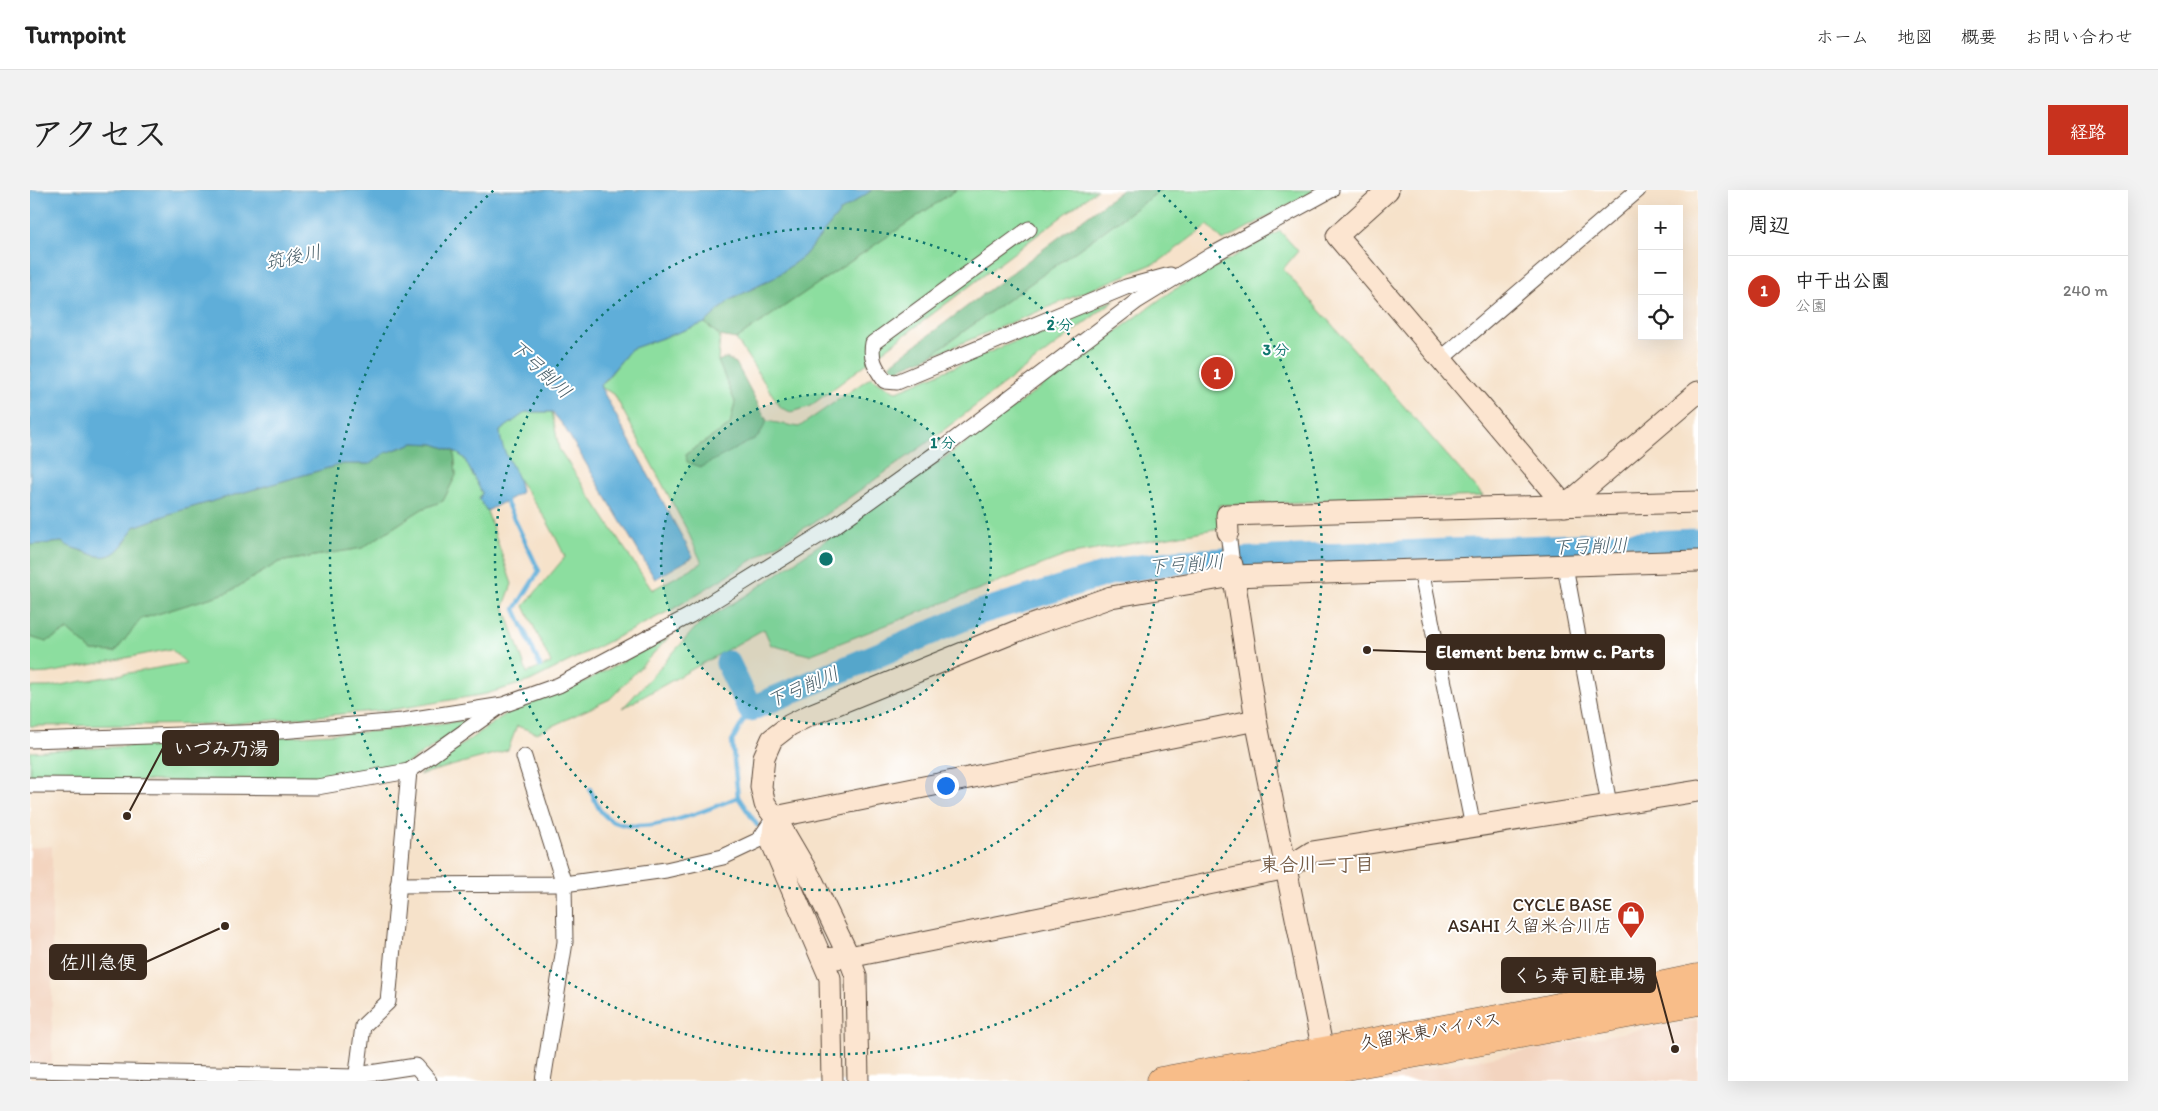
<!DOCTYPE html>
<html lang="ja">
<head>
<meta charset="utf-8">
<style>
  :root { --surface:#fff; --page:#f2f2f2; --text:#222; --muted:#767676; --line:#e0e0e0; --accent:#c8321e }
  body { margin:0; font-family:Itim,"Klee One",sans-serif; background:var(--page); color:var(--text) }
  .controls { position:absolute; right:15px; top:15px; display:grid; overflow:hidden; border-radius:0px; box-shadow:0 5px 20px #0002 }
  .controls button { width:45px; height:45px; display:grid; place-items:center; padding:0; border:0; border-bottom:1px solid var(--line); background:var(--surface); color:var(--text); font:25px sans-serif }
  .you { position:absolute; left:915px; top:595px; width:18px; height:18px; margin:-12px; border:4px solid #fff; border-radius:50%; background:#1a73e8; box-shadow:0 0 0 8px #1a73e833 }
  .badge { display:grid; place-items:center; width:32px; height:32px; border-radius:50%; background:var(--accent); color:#fff; font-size:16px; font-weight:700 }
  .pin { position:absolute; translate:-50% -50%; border:2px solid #fff; box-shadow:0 1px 5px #0006 }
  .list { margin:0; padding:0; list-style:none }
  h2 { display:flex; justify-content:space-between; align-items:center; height:65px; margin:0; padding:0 20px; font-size:21px }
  h2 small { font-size:16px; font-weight:400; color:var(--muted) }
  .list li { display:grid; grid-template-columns:32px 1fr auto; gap:15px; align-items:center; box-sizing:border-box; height:70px; padding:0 20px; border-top:1px solid var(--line) }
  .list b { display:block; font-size:19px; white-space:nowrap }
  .list p { margin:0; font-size:16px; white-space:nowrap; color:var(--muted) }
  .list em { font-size:16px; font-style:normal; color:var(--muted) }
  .icon { flex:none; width:28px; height:28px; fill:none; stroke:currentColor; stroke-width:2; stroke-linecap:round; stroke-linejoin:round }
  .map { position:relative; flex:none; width:1668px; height:891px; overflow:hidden; border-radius:0px }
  header { display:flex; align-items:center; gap:30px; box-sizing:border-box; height:70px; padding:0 25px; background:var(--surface); border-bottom:1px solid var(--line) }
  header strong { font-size:24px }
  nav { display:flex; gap:28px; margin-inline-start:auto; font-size:18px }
  .intro { display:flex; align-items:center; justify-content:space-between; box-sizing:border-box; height:120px; padding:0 30px }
  h1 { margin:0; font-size:35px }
  .button { padding:12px 22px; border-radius:0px; background:var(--accent); color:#fff; font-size:18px; font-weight:700 }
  main { display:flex; gap:30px; padding:0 30px }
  aside { flex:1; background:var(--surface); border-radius:0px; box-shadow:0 5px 20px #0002 }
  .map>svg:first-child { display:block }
  .built { fill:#f3d4bf }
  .green { fill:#8cde9f; stroke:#64845e }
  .forest { fill:#71bd86; stroke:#567452 }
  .water { fill:#5faed9; stroke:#4d6c7c }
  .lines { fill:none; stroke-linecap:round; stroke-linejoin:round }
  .stream { stroke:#5faed9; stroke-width:4.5 }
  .river { stroke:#5faed9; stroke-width:25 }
  .street-casing { stroke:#574638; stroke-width:17 }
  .secondary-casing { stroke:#574638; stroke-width:23 }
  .highway-casing { stroke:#574638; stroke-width:29 }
  .street { stroke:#fff; stroke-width:15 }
  .secondary { stroke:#fce5d0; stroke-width:21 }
  .highway { stroke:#f8bd89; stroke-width:28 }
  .ring { fill:none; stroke:#0f766e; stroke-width:2.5; stroke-dasharray:2.5 5 }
  .labels { text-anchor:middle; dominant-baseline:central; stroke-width:4; stroke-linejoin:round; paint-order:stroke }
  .poi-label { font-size:18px; fill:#3b2a1e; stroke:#fff; text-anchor:end }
  .street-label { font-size:18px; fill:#3b2a1e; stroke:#fff }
  .water-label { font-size:19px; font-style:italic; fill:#495f69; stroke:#fff }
  .neighbourhood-label { font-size:19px; font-weight:bold; fill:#765d47; stroke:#fff }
  .centre { fill:#0f766e; stroke:#fff; stroke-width:2.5 }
  .ring-label { font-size:15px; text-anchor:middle; font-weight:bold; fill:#0f766e; stroke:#fff; stroke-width:4; stroke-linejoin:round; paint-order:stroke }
  .leader { fill:none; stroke:#3b2a1e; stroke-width:2 }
  .callout-dot { fill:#3b2a1e; stroke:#fff; stroke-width:2 }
  .callout { fill:#3b2a1e; stroke:#3b2a1e; stroke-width:2 }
  .callout-label { font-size:19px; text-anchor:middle; font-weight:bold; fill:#fff }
</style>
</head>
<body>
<header>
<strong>Turnpoint</strong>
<nav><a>ホーム</a><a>地図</a><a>概要</a><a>お問い合わせ</a></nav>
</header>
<div class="intro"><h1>アクセス</h1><a class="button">経路</a></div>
<main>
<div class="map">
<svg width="1668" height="891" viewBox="0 0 1668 891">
  <rect width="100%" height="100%" fill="#fff"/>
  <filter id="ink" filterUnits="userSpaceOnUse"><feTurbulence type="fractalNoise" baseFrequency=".02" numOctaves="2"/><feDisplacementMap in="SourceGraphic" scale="10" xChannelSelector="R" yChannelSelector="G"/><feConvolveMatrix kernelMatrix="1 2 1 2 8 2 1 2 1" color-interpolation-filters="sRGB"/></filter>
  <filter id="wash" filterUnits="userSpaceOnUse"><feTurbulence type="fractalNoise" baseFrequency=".0096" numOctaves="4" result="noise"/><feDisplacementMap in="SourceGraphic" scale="20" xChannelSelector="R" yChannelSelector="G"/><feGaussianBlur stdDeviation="1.12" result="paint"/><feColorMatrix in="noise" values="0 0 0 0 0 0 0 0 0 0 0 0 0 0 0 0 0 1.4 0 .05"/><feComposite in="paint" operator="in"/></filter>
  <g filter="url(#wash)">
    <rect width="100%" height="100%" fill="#f6e2ca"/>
    <g class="built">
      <path d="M 22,656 L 22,874 L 0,874 L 0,658 Z"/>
      <path d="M 1668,829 L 1668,891 L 1332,891 Z"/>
    </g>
    <g class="green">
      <path d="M 926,0 L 1067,0 L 779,217 L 761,222 L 751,218 L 706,149 Z"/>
      <path d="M 1131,0 L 1286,0 L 1193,51 L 1178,35 L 1130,71 L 898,167 Z"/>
      <path d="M 1250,41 L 1268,61 L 1253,79 L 1453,306 L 1189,315 L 1190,338 L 1037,365 L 779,465 L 741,455 L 734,439 L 593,518 L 669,434 L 720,403 L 920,264 L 1140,102 Z"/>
      <path d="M 1086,109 L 894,255 L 789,329 L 643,419 L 500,491 L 456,504 L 367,519 L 199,534 L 0,536 L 0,497 L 19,497 L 156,473 L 141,459 L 19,483 L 0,484 L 0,447 L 16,451 L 38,440 L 62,461 L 85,462 L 111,429 L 199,402 L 249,372 L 332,358 L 392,319 L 413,311 L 426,285 L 424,261 L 434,268 L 452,303 L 449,309 L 457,321 L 482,394 L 474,416 L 497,483 L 521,473 L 494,416 L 535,367 C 530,356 524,344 518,333 C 503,306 470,274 470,241 L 496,222 L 522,222 L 529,259 L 622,400 L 672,373 L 657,340 L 584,204 L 570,197 L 601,159 L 675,133 L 690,146 L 688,171 L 705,212 L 700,235 L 656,264 L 728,247 L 737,231 L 769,237 L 841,187 L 865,202 Z"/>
      <path d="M 639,447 L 580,509 L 507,543 L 487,536 L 478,560 L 389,585 L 480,521 L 548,495 Z"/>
      <path d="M 445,529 L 376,574 L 292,593 L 0,589 L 0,562 L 350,541 Z"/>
    </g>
    <g class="forest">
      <path d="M 842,0 L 926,0 L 706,149 L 690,146 L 675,133 L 700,110 L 744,88 L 774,66 L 811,21 Z"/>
      <path d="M 1092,0 L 1131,0 L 898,167 L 866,180 L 859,175 Z"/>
      <path d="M 696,168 L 706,173 L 737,231 L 728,247 L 671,277 L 657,272 L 656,264 L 700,235 L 705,212 L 688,171 Z"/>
      <path d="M 384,253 L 404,254 L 424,261 L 426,285 L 413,311 L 392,319 L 332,358 L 249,372 L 199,402 L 111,429 L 85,462 L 62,461 L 38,440 L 16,452 L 0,447 L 0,355 L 33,352 C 40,358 44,358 53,361 C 57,362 60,364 64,365 C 86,372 95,351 104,337 L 142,323 L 312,274 L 340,274 L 355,263 Z"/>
    </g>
    <path class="water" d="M 0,0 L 842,0 L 811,21 L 774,66 L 744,88 L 700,110 L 675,133 L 601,159 L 570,196 L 663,367 L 625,389 L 533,235 L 522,222 L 496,222 L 470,241 C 470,264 490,281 491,303 L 457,321 L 449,309 L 452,303 L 434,268 L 424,261 L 404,254 L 384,253 L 355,263 L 340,274 L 312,274 L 142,323 L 104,337 C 95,351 86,372 64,365 C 60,364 57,362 53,361 C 44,358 40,358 32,352 L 0,355 Z"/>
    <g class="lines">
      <g class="stream">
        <path d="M 474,307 L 509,381 L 485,419 L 510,476"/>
        <path d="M 720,519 L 702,551 L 708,607 L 727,635"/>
        <path d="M 560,599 C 563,606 566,614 570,620 C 595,657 677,620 708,607"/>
      </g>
      <path class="river" d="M 698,473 L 720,519 L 947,423 L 1089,380 L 1148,372 L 1668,351"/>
    </g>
  </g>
  <g filter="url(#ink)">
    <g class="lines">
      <g class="street-casing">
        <g id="street">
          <path d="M 999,39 L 843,153 C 840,169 845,177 855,191 L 867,192 L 1096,97 L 1140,85"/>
          <path d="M 1411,169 L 1608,0"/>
          <path d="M 1198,342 L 1202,375"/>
          <path d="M 1535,376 L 1579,614"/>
          <path d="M 1391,380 L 1443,637"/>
          <path d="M 0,550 L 238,542 L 372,531 L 473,515 L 529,495 L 659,426 L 806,335 L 908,262 L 1107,111 L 1182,65 L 1301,0"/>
          <path d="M 494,567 L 534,694 L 535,752 L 513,891"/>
          <path d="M 0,595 L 287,597 L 379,581 L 469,517"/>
          <path d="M 368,695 L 534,694 L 636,680 L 693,667 L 729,650 L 744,628"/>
          <path d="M 0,880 L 326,887"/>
          <path d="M 327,885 L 386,876 L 399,891"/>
          <path d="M 326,891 L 333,836 L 358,812 L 379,581"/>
        </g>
      </g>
      <g class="secondary-casing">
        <g id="secondary">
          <path d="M 1358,0 L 1307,46 L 1535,316 L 1668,202"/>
          <path d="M 1198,342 L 1197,325 L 1668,312"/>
          <path d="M 1202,375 L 1226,530 L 1296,876"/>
          <path d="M 745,627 L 1226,530"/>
          <path d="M 745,627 L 742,653 L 800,788 L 802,891"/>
          <path d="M 793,769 L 819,767 L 1257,678 L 1282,662 L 1668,601"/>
          <path d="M 828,891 L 826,786 L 819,767 L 783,692 L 745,627 L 735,614 L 731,597 L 734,567 L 742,549 L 760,535 L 780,525 L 1002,435 L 1081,407 L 1203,386 L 1668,371"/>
        </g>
      </g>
      <g class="highway-casing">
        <g id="highway">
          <path d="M 1131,891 L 1495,824 L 1668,788"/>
          <path d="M 1236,891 L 1668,811"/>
        </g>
      </g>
      <use href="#street" class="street"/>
      <use href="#secondary" class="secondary"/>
      <use href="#highway" class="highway"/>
    </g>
  </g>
  <circle cx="796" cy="369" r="165" fill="#0f766e" fill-opacity=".12"/>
  <g class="ring">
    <circle cx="796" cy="369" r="165"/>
    <circle cx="796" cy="369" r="331"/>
    <path d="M1128 0A496 496 0 1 1 464 0"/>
  </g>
  <defs>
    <g id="shop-pin" transform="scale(1.4375)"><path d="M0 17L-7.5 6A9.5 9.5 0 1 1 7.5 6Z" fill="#c8321e" stroke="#fff"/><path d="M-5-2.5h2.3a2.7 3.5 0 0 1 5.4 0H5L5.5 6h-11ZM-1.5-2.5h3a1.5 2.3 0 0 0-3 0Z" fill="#fff"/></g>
  </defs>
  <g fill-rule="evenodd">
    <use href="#shop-pin" x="1601" y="725"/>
  </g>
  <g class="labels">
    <g class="poi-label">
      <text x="1582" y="715">CYCLE BASE<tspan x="1582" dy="21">ASAHI 久留米合川店</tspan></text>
    </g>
    <g class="street-label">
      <text transform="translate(1400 841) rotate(-10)">久留米東バイパス</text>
    </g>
    <g class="water-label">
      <text transform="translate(263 67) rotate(-12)">筑後川</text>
      <text transform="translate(511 179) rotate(43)">下弓削川</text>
      <text transform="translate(1560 356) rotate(-2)">下弓削川</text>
      <text transform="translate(1156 374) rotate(-4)">下弓削川</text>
      <text transform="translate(773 497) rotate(-23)">下弓削川</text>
    </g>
    <g class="neighbourhood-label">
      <text x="1287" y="674">東合川一丁目</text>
    </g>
  </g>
  <circle cx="796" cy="369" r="8" class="centre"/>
  <g class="ring-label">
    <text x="1030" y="140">2 分</text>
    <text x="1246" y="165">3 分</text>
    <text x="913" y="258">1 分</text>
  </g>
  <path class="leader" d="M1337 460L1397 462M97 626L133 558M195 736L116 772M1645 859L1625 785"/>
  <g class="callout-dot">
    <circle cx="1337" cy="460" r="5"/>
    <circle cx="97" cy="626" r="5"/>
    <circle cx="195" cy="736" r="5"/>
    <circle cx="1645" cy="859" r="5"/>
  </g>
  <g class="callout">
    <rect x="1397" y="445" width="237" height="34" rx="5"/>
    <rect x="133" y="541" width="115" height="34" rx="5"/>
    <rect x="20" y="755" width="96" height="34" rx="5"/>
    <rect x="1472" y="768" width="153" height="34" rx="5"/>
  </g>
  <g class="callout-label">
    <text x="1515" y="468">Element benz bmw c. Parts</text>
    <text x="191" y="565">いづみ乃湯</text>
    <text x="68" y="779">佐川急便</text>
    <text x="1549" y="792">くら寿司駐車場</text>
  </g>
</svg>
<div class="controls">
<button>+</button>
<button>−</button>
<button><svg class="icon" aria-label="locate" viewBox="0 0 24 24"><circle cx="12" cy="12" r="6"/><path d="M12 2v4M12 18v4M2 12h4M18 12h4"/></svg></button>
</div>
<div class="you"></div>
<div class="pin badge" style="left:1187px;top:183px">1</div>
</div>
<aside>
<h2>周辺<small></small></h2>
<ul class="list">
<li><span class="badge">1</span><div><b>中干出公園</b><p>公園</p></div><em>240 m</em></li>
</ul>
</aside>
</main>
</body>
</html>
